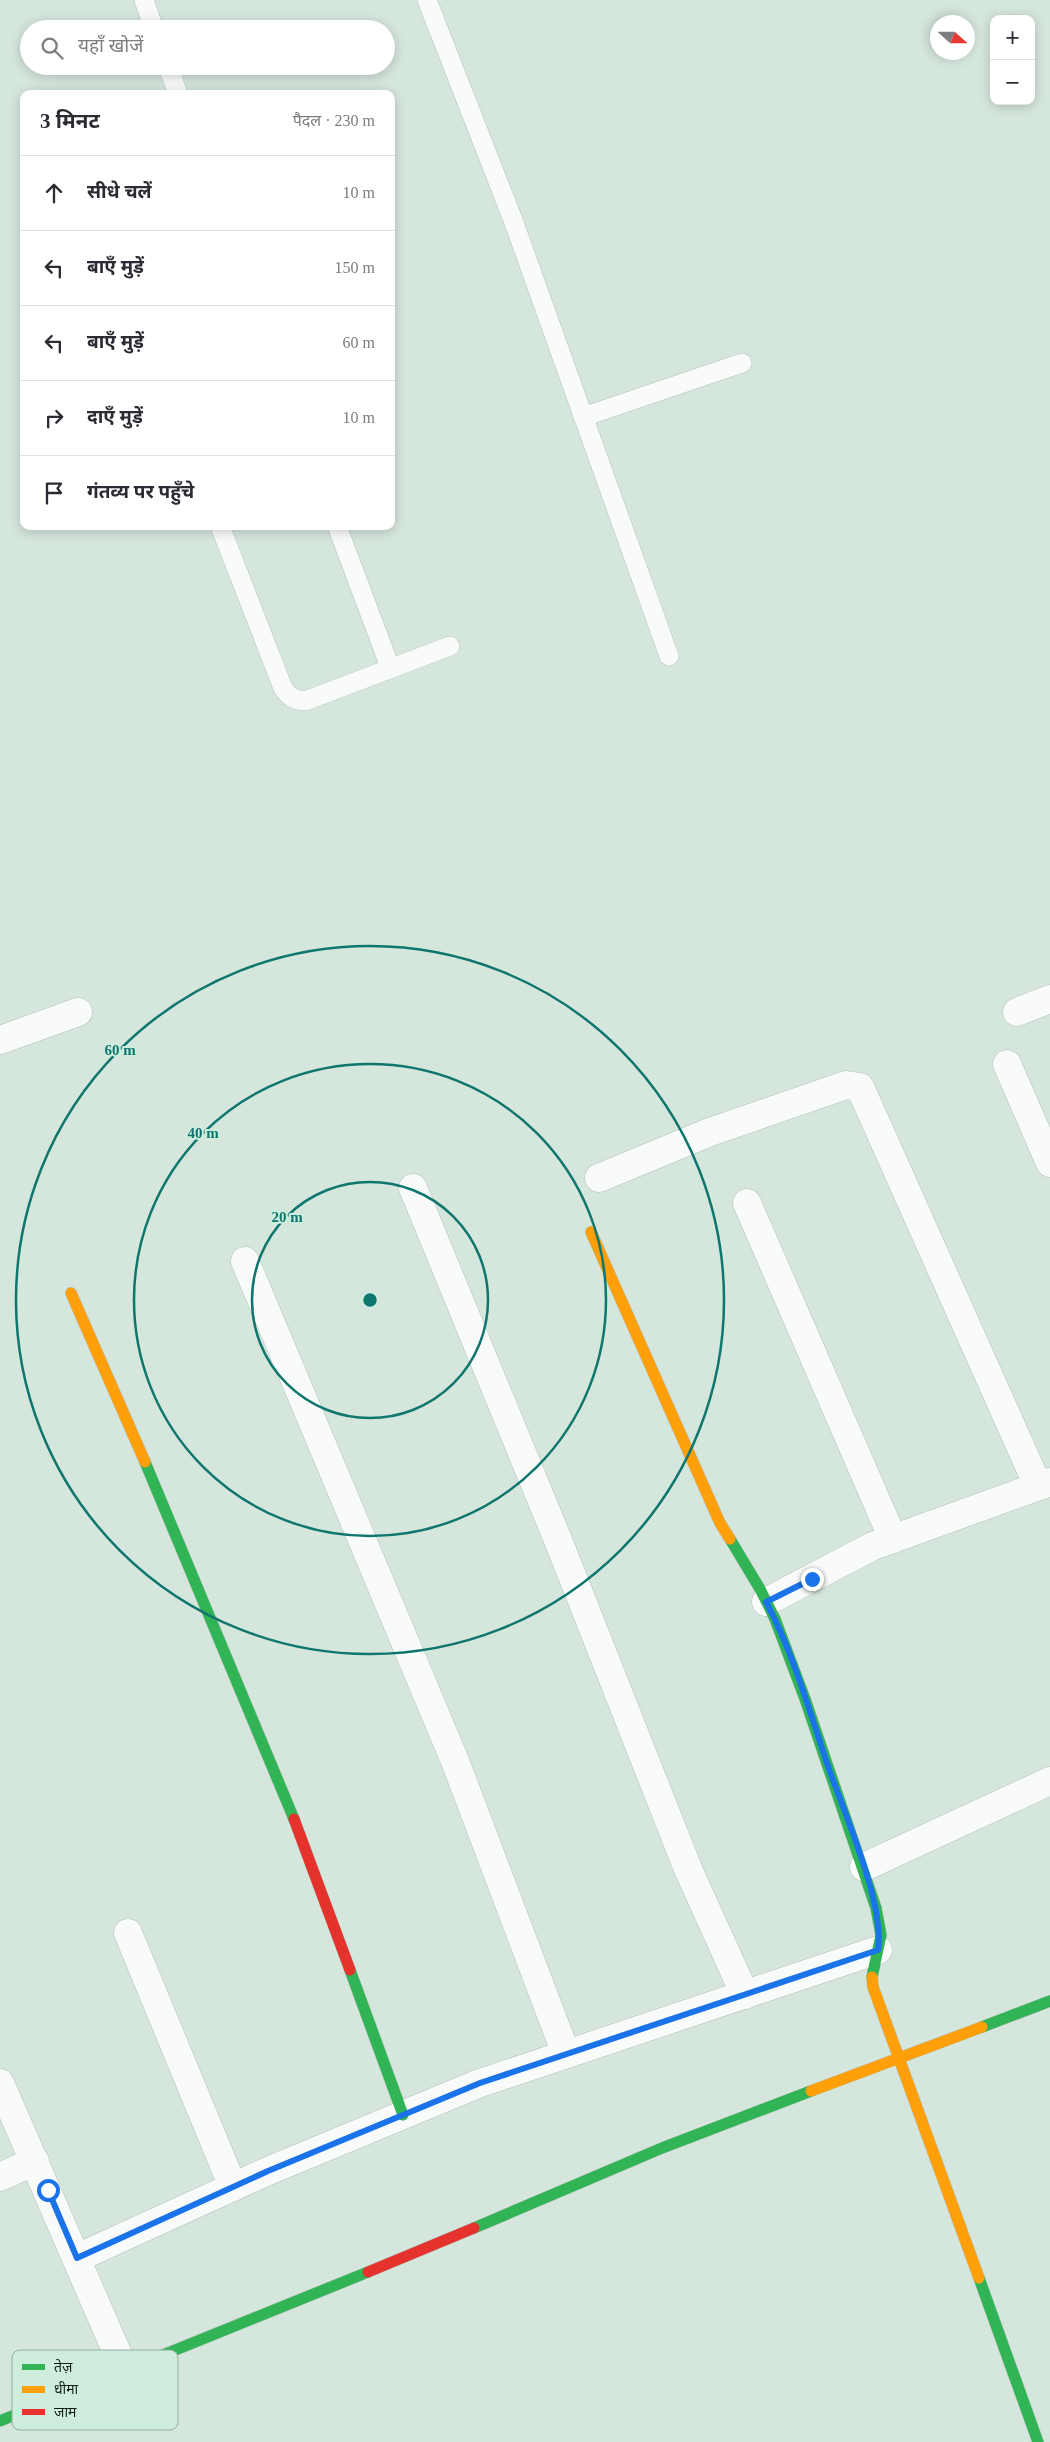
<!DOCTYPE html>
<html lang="hi">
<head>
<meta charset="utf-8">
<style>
  :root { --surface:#fff; --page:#f2f2f3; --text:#2b2b33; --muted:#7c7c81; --line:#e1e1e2 }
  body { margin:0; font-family:"Times New Roman","Noto Sans Devanagari",serif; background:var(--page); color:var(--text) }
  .controls { position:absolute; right:15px; top:15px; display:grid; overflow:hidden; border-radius:10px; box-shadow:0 2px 12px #0003 }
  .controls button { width:45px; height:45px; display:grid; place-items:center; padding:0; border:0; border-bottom:1px solid var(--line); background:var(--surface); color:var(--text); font:25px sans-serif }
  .compass { position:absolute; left:930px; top:15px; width:45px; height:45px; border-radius:50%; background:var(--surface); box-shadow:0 2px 12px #0003; rotate:111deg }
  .stop { position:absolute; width:15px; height:15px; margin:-11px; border:4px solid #1a73e8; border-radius:50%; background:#fff }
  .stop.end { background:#1a73e8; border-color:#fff; box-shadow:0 1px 5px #0008 }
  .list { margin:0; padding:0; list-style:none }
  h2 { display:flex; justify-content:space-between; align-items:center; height:65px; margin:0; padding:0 20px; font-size:21px }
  h2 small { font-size:16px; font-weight:400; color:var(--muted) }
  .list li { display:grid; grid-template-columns:32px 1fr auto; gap:15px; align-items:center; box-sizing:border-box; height:75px; padding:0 20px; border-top:1px solid var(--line) }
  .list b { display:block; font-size:19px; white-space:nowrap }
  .list em { font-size:16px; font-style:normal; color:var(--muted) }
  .icon { flex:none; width:28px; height:28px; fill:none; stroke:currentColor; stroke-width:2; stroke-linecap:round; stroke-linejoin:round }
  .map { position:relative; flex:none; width:1050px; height:2442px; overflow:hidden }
  .search { position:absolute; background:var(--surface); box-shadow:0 2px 12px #0003; left:20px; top:20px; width:375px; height:55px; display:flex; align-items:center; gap:12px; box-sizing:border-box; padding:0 18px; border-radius:28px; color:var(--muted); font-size:19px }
  .panel { position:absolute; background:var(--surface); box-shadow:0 2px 12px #0003; left:20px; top:90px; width:375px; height:440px; border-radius:10px }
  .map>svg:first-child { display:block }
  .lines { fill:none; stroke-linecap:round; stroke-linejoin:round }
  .lane-casing { stroke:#b4c1ba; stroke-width:20 }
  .street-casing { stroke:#b4c1ba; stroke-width:29 }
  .fast-casing { stroke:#b4c1ba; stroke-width:12 }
  .slow-casing { stroke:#b4c1ba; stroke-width:12 }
  .jam-casing { stroke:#b4c1ba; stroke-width:12 }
  .lane { stroke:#f9fbfa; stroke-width:19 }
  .street { stroke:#f9fbfa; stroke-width:28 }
  .fast { stroke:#30b455; stroke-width:11 }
  .slow { stroke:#ff9f0a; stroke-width:11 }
  .jam { stroke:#e5322d; stroke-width:11 }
  .route { stroke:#1a73e8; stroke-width:6 }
  .ring { fill:none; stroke:#0f766e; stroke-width:2.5 }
  .key { fill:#ceeddc; stroke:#95aea1; stroke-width:1 }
  .key-label { font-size:14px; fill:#111c16 }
  .centre { fill:#0f766e; stroke:#ceeddc; stroke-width:2.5 }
  .ring-label { font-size:15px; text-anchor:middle; font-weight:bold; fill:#0f766e; stroke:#ceeddc; stroke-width:4; stroke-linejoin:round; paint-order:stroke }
</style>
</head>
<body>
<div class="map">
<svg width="1050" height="2442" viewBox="0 0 1050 2442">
  <rect width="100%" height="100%" fill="#d5e6dd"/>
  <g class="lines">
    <g class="lane-casing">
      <g id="lane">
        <path d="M 144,0 L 154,29"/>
        <path d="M 427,0 L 513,220 L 669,656"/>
        <path d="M 168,66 L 178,94"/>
        <path d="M 583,417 L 742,363"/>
        <path d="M 220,526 L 283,688 C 289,697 294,700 305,701 L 450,646"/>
        <path d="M 337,526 L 390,667"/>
      </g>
    </g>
    <g class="street-casing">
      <g id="street">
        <path d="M 1017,1012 L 1050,999"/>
        <path d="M 0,1040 L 78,1012"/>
        <path d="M 1007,1064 L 1050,1163"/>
        <path d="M 599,1178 L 710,1132 L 846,1085 L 860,1087 L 1038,1486"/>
        <path d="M 413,1188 L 558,1540 L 688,1869 L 745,1995"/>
        <path d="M 747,1203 L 893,1539"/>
        <path d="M 245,1261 L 455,1761 L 566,2054"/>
        <path d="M 766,1602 L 873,1546 L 1050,1482"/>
        <path d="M 864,1867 L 1050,1781"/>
        <path d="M 128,1933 L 233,2187"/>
        <path d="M 0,2083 L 125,2371"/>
        <path d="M 0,2177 L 35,2161"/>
        <path d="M 77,2258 L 268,2171 L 480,2083 L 878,1950"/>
      </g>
    </g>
    <g class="fast-casing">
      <g id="fast">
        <path d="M 145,1462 L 294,1819"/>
        <path d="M 730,1539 L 760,1589 L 775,1619 L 805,1699 L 876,1908 L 881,1935 L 872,1977"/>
        <path d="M 350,1970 L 403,2115"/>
        <path d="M 982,2027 L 1050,2001"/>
        <path d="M 474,2228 L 662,2148 L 811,2091"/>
        <path d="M 979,2278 L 1038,2442"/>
        <path d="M 0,2421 L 368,2272"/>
      </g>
    </g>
    <g class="slow-casing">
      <g id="slow">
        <path d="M 591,1232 L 720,1523 L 730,1539"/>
        <path d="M 71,1293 L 145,1462"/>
        <path d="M 872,1977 L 873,1987 L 979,2278"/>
        <path d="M 811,2091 L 982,2027"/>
      </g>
    </g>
    <g class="jam-casing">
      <g id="jam">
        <path d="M 294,1819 L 350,1970"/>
        <path d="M 368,2272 L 474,2228"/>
      </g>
    </g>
    <use href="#lane" class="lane"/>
    <use href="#street" class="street"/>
    <use href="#fast" class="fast"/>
    <use href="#slow" class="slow"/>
    <use href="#jam" class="jam"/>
  </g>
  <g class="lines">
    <path class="route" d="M 48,2190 L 77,2258 L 268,2171 L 480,2083 L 878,1950 C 885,1905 845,1815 829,1769 C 810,1714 794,1654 766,1602 L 812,1579"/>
  </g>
  <g class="ring">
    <circle cx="370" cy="1300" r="118"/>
    <circle cx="370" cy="1300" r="236"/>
    <circle cx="370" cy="1300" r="354"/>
  </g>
  <rect x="12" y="2350" width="166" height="80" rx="8" class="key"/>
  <rect x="22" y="2364" width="23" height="6" fill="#30b455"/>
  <rect x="22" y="2386" width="23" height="7" fill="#ff9f0a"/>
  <rect x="22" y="2409" width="23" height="6" fill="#e5322d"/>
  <g class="key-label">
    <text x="54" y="2372">तेज़</text>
    <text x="54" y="2394">धीमा</text>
    <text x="54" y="2417">जाम</text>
  </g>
  <circle cx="370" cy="1300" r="8" class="centre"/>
  <g class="ring-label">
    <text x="120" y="1055">60 m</text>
    <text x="203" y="1138">40 m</text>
    <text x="287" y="1222">20 m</text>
  </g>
</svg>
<div class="controls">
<button>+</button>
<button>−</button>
</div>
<svg class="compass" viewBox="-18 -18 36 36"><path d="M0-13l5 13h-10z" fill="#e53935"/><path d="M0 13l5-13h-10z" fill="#7c7c81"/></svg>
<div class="stop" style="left:48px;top:2190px"></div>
<div class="stop end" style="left:812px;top:1579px"></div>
<div class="search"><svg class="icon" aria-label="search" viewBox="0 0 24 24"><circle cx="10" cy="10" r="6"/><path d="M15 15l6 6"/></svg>यहाँ खोजें</div>
<section class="panel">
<h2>3 मिनट<small>पैदल · 230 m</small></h2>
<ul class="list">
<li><svg class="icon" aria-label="ahead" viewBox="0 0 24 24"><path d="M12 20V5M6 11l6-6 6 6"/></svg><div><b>सीधे चलें</b></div><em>10 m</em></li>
<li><svg class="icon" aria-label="left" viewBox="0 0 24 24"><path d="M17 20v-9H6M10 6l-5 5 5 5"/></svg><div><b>बाएँ मुड़ें</b></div><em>150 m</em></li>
<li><svg class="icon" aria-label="left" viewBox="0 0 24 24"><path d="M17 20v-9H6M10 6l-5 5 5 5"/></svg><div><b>बाएँ मुड़ें</b></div><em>60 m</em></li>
<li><svg class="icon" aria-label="right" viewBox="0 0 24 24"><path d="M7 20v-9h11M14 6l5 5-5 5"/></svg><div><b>दाएँ मुड़ें</b></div><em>10 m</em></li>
<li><svg class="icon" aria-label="arrive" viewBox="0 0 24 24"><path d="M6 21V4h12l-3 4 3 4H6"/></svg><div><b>गंतव्य पर पहुँचे</b></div></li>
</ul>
</section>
</div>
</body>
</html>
